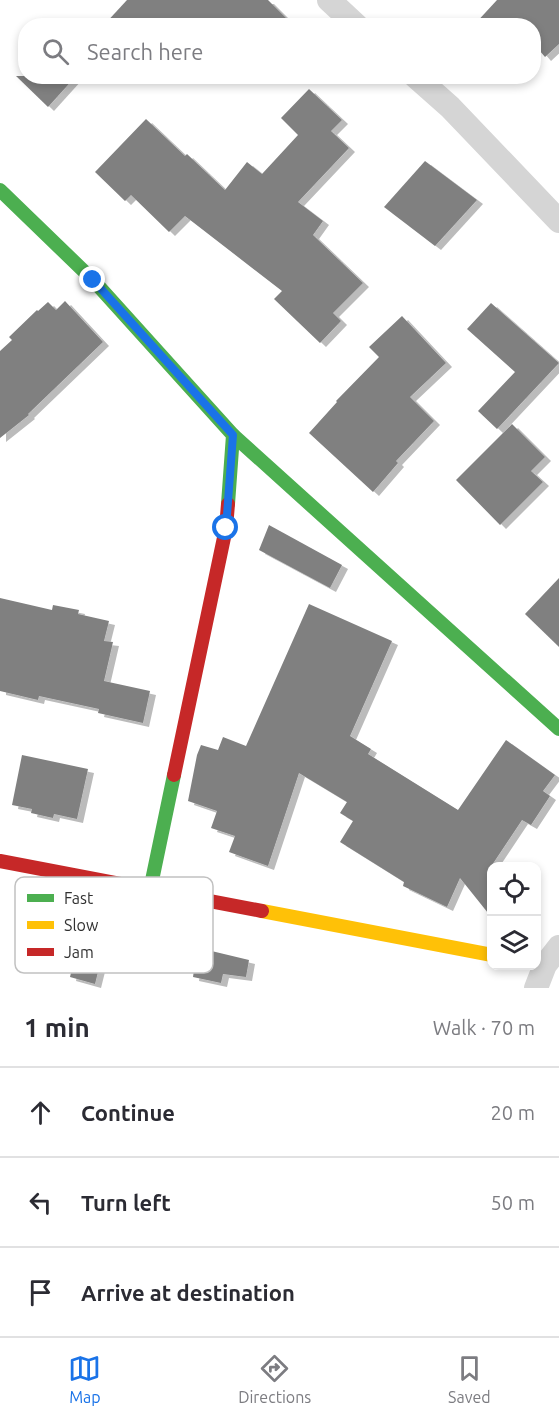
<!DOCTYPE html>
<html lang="en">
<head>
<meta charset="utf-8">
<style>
  :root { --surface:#fff; --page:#f7f7f7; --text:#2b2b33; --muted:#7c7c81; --line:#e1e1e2; --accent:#1a73e8 }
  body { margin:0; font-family:Ubuntu,sans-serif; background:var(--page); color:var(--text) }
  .controls { position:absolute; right:18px; bottom:18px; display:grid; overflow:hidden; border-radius:12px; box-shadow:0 3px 9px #0003 }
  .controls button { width:54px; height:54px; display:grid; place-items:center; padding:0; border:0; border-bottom:2px solid var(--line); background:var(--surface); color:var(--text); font:30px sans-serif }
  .stop { position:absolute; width:18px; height:18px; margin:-14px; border:4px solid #1a73e8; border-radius:50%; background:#fff }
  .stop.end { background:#1a73e8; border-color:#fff; box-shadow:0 2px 6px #0008 }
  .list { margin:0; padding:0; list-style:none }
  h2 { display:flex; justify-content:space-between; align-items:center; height:78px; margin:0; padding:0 24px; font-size:26px }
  h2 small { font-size:20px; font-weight:400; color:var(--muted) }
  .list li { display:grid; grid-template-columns:39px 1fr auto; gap:18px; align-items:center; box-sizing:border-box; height:90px; padding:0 24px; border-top:2px solid var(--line) }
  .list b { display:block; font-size:22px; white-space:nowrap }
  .list em { font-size:20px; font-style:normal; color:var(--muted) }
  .icon { flex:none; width:33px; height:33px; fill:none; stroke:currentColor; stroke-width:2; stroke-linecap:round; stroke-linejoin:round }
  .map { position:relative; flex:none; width:559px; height:988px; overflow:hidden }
  .search { position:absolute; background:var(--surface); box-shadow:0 3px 9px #0003; left:18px; right:18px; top:18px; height:66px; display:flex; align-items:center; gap:15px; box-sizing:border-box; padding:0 21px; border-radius:24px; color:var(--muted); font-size:22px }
  .sheet { height:348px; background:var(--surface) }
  nav { display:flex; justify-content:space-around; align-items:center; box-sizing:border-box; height:84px; border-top:2px solid var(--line); background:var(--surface); font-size:16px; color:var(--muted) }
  nav a { display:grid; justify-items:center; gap:3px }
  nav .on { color:var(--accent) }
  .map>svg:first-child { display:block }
  .building { fill:#808080; filter:url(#shadow) }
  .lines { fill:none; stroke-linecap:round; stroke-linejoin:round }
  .street { stroke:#d5d5d5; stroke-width:24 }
  .fast { stroke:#4caf50; stroke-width:14 }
  .slow { stroke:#ffc107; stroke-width:14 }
  .jam { stroke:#c62828; stroke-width:14 }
  .route { stroke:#1a73e8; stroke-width:8 }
  .key { fill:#fff; stroke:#c1c1c1; stroke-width:1.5 }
  .key-label { font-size:16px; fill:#313131 }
</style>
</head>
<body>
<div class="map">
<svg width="559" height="988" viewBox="0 0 559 988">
  <defs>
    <filter id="shadow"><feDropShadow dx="6" dy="4" stdDeviation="0" flood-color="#0004"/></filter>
  </defs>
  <rect width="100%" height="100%" fill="#fff"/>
  <g class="building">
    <path d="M 127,0 L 268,0 L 294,26 L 103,26 Z"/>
    <path d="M 497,0 L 559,0 L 559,44 L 545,57 L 534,44 L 534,26 L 473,26 Z"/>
    <path d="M 16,76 L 76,76 L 48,107 Z"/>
    <path d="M 309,89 L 342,120 L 331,131 L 349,148 L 298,202 L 323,221 L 313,235 L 363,283 L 333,313 L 341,321 L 320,343 L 274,299 L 282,291 L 185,216 L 169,232 L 131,195 L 125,201 L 95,172 L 146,119 L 185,156 L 187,154 L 225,190 L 247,162 L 262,174 L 298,135 L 281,118 Z"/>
    <path d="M 425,161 L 477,200 L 435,246 L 384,207 Z"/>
    <path d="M 65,301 L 103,342 L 28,414 L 29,415 L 0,438 L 0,351 L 12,340 L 9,337 L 37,310 L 38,311 L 48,302 L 56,310 Z"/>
    <path d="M 491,303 L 559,363 L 497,429 L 478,411 L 515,372 L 467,329 Z"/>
    <path d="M 402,316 L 446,363 L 410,397 L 434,421 L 396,461 L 398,463 L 373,492 L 309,433 L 337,402 L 336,401 L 379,357 L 369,347 Z"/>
    <path d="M 512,424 L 545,457 L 531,471 L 543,482 L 500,525 L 456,480 Z"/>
    <path d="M 269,525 L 342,565 L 330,588 L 259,550 Z"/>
    <path d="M 559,578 L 559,647 L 525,614 Z"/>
    <path d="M 0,598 L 52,610 L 53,605 L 79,610 L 78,614 L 109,621 L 104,641 L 113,642 L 104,681 L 150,691 L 143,723 L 98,713 L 99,709 L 39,696 L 38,700 L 0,691 Z"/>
    <path d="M 309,604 L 392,641 L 350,736 L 371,749 L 368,754 L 458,810 L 506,740 L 555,775 L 543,791 L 550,796 L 531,825 L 522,820 L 492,865 L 492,918 L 460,878 L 447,907 L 403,886 L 404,882 L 340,842 L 353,821 L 340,813 L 347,802 L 299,773 L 268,866 L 229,852 L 235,836 L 211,828 L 217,811 L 188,801 L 197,755 L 201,745 L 218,750 L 223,737 L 246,746 Z"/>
    <path d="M 22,755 L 88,769 L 77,819 L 54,814 L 53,818 L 31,813 L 32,809 L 12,805 Z"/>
    <path d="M 149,936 L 249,960 L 246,977 L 223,974 L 221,983 L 193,977 L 194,970 L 145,963 Z"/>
    <path d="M 78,942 L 104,948 L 95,984 L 70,977 Z"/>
  </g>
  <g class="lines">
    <g class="street">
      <path d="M 329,0 L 357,26"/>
      <path d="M 415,76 L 450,107 L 559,221"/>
      <path d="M 536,988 L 545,965 L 559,947"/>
    </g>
    <g class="fast">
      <path d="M 0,190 L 93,280 L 233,435 L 228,504"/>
      <path d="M 233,435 L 559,729"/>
      <path d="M 150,890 L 174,775"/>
    </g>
    <path class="slow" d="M 262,911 L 492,955"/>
    <g class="jam">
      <path d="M 174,775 L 226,528 L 228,504"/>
      <path d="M 0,861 L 262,911"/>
    </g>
  </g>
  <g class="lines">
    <path class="route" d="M 93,280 L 233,435 L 226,528"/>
  </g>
  <rect x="15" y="877" width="198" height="96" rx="9" class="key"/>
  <rect x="27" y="894" width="27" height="8" fill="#4caf50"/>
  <rect x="27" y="921" width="27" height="8" fill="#ffc107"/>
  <rect x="27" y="948" width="27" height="8" fill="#c62828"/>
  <g class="key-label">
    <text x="64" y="904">Fast</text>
    <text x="64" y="931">Slow</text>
    <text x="64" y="958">Jam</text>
  </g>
</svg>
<div class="controls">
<button><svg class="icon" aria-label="locate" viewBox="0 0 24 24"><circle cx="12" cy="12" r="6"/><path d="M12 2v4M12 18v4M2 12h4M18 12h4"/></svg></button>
<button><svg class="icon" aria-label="layers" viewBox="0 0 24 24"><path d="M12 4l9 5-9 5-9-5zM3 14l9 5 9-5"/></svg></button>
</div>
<div class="stop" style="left:226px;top:528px"></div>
<div class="stop end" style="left:93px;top:280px"></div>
<div class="search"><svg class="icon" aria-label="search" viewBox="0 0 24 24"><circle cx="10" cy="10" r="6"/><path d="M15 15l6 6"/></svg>Search here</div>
</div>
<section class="sheet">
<h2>1 min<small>Walk · 70 m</small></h2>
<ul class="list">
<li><svg class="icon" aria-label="ahead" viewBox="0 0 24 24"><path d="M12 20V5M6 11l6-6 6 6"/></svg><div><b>Continue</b></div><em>20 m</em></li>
<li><svg class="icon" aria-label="left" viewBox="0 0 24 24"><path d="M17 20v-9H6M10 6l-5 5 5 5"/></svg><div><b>Turn left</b></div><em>50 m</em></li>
<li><svg class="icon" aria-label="arrive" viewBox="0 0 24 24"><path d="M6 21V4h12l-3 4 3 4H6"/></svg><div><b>Arrive at destination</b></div></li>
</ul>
</section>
<nav>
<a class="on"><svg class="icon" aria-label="map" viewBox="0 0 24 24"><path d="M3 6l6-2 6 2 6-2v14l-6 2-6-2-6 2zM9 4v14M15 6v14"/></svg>Map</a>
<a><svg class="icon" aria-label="directions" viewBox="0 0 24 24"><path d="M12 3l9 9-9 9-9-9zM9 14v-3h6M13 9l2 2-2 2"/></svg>Directions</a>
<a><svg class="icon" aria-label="saved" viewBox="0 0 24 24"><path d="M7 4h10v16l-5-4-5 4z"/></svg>Saved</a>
</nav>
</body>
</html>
